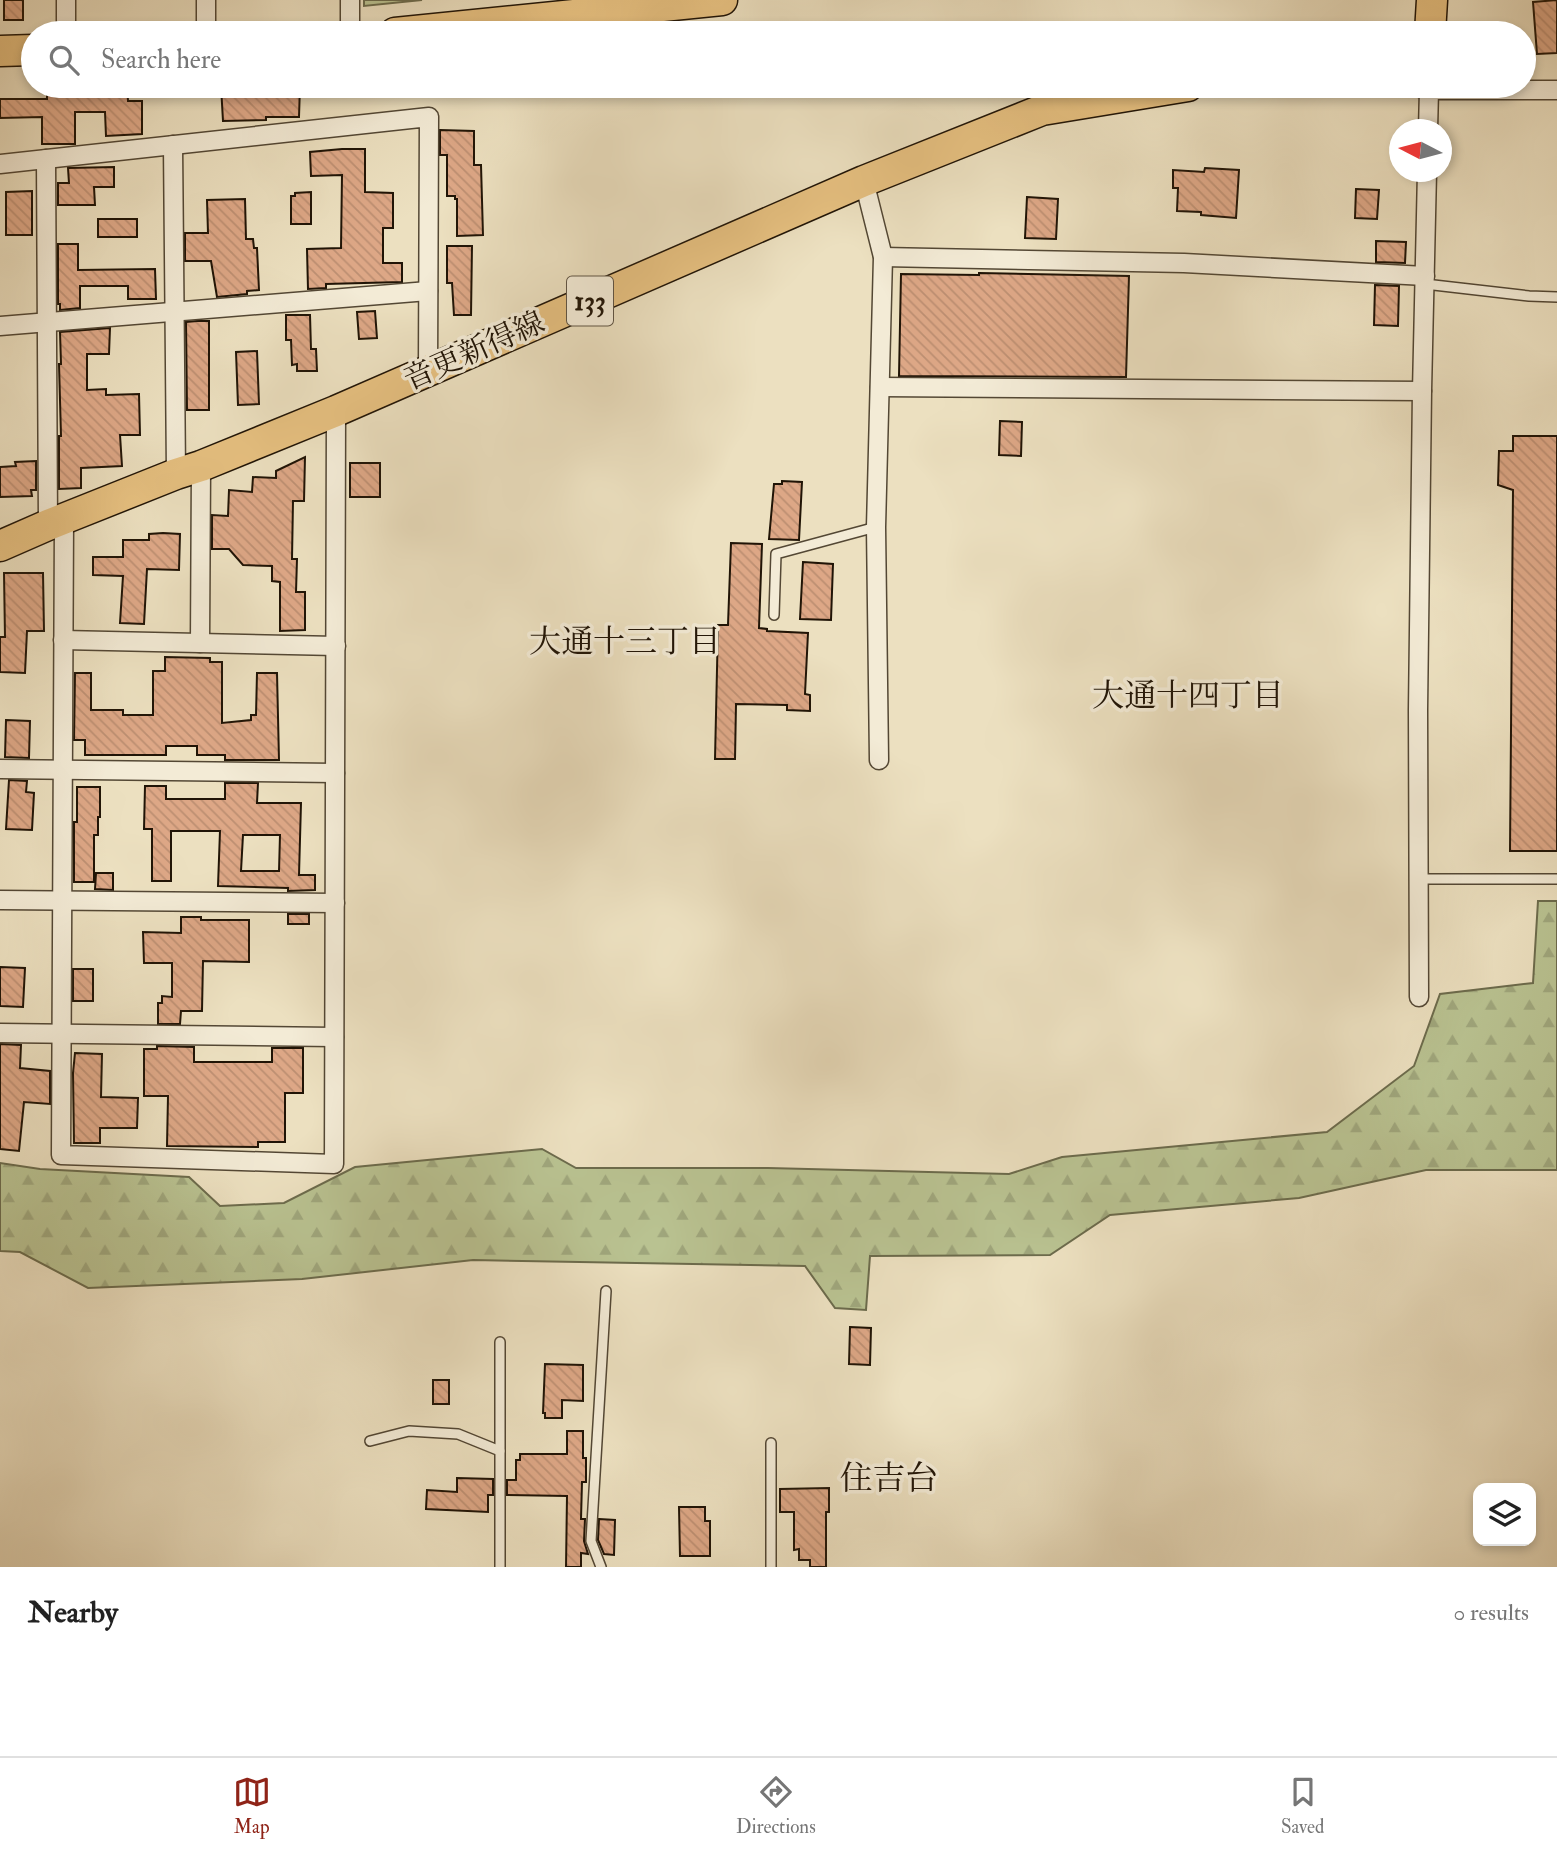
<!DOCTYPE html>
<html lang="en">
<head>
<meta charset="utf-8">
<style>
  :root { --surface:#fff; --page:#f6f6f6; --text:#222; --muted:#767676; --line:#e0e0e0; --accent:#8f2418 }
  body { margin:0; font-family:"IM FELL Double Pica","Noto Serif JP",serif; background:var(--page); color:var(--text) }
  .controls { position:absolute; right:21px; bottom:21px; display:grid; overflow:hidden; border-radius:14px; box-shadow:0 4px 10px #0003 }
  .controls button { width:63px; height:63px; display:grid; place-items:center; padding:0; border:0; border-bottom:2px solid var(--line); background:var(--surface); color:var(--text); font:35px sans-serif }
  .compass { position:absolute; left:1389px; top:119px; width:63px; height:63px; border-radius:50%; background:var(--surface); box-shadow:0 4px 10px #0003; rotate:276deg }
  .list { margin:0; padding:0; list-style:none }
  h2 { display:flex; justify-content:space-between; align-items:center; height:91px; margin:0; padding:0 28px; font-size:30px }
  h2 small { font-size:23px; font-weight:400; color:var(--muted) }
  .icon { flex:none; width:38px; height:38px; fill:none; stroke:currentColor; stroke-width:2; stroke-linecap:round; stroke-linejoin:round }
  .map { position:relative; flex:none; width:1557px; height:1567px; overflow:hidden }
  .search { position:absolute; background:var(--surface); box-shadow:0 4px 10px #0003; left:21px; right:21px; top:21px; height:77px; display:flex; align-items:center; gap:18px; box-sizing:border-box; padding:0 24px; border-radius:38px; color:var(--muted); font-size:26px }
  .sheet { height:189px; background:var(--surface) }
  nav { display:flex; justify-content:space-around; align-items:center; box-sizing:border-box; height:98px; border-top:2px solid var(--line); background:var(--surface); font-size:19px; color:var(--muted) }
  nav a { display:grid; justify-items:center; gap:4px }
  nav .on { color:var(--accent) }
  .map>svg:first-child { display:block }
  .forest { fill:url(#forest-firs); stroke:#6c6b4c; stroke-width:2 }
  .building { fill:url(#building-back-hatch); stroke:#201406; stroke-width:2; fill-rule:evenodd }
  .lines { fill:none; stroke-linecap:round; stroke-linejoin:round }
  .service-casing { stroke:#534734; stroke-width:12 }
  .minor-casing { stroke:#534734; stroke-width:21 }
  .primary-casing { stroke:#201406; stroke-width:33 }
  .trunk-casing { stroke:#201406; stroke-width:33 }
  .service { stroke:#f3ebd6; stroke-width:9 }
  .minor { stroke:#f3ebd6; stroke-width:18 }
  .primary { stroke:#e6c080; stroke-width:30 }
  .trunk { stroke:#e6c080; stroke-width:30 }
  .labels { text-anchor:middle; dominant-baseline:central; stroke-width:7; stroke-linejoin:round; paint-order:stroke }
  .shield { fill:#f3ebd6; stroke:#5f5444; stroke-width:2 }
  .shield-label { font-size:28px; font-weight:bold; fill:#201406 }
  .street-label { font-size:30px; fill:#201406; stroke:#f3ebd6 }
  .neighbourhood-label { font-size:32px; fill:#201406; stroke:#f3ebd6 }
  .quarter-label { font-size:33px; fill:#201406; stroke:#f3ebd6 }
</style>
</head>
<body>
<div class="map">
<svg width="1557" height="1567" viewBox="0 0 1557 1567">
  <defs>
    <pattern id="forest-firs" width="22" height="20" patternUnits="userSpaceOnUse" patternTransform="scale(1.75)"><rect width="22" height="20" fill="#b9c291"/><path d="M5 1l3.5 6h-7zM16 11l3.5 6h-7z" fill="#9fa67c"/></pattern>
    <pattern id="building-back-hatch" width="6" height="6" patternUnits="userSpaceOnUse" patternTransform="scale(1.75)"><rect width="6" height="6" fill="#dda786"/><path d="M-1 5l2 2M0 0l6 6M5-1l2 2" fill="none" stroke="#bd8f72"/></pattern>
  </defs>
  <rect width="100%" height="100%" fill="#ece0c0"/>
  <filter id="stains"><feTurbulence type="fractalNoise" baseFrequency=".00286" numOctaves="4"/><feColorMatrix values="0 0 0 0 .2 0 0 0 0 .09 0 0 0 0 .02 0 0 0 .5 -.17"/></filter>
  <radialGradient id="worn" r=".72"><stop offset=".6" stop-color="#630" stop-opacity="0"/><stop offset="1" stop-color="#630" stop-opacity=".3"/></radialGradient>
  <g class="forest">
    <path d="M 364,0 L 422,0 L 364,6 Z"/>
    <path d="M 1538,901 L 1557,901 L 1557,1170 L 1426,1170 L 1299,1198 L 1110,1215 L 1050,1255 L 870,1256 L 866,1310 L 835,1308 L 805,1266 L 473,1260 L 302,1279 L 88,1288 L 20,1252 L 0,1251 L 0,1163 L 40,1169 L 189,1177 L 220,1206 L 284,1203 L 355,1167 L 542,1149 L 576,1168 L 768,1168 L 1009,1174 L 1062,1157 L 1327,1132 L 1414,1066 L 1440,994 L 1533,983 Z"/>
  </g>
  <g class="building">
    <rect x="4" y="0" width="19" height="20"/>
    <path d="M 1557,0 L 1557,53 L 1537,54 L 1533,2 Z"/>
    <path d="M 80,86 L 127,86 L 128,101 L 142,101 L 142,134 L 106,136 L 105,112 L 75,112 L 75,144 L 42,144 L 42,117 L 0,118 L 0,99 L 47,99 L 47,87 Z"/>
    <path d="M 221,86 L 300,86 L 299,117 L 266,117 L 266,120 L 223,121 Z"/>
    <path d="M 440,130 L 474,131 L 474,165 L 481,165 L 483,235 L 457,236 L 457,199 L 455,199 L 455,196 L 447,196 L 447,155 L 440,155 Z"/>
    <path d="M 342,149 L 365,149 L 365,192 L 393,193 L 393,228 L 383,228 L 383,263 L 402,263 L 402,282 L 326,284 L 326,288 L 308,289 L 307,249 L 341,248 L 342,175 L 311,176 L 310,152 Z"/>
    <path d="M 114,167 L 114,187 L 94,187 L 95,205 L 58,205 L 58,183 L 69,183 L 68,168 Z"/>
    <path d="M 1205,168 L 1239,170 L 1236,218 L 1201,215 L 1201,212 L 1177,211 L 1178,188 L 1173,188 L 1173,170 L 1204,172 Z"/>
    <path d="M 1356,189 L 1379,190 L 1377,219 L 1355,218 Z"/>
    <path d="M 32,191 L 32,235 L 6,235 L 6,192 Z"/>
    <path d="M 311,192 L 311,224 L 291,224 L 291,196 L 295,196 L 295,193 Z"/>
    <path d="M 1027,197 L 1058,199 L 1056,239 L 1025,238 Z"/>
    <path d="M 245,199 L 246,239 L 253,239 L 254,248 L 257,248 L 259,290 L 247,291 L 247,294 L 217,297 L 211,261 L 185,261 L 185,233 L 208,233 L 207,200 Z"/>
    <rect x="98" y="219" width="39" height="18"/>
    <path d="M 1376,241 L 1406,242 L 1405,263 L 1376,262 Z"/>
    <path d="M 58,244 L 78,244 L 78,270 L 155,269 L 156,299 L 128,299 L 128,286 L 80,286 L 80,308 L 60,310 L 60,304 L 58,304 Z"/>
    <path d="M 447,246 L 472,246 L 471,315 L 454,315 L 452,283 L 447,283 Z"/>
    <path d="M 979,273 L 1129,276 L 1126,377 L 899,376 L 901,274 L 979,275 Z"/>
    <path d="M 1375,285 L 1399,286 L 1398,326 L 1374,325 Z"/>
    <path d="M 375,311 L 377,338 L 359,339 L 357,312 Z"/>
    <path d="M 286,315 L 310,315 L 311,349 L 316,349 L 317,371 L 297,371 L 297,364 L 292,365 L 291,340 L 286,340 Z"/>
    <path d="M 197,321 L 209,321 L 209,410 L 187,410 L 186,322 Z"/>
    <path d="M 110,328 L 109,354 L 87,354 L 87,390 L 106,389 L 106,395 L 139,394 L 140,435 L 120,435 L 122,466 L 81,468 L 81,488 L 59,489 L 59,436 L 61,436 L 59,364 L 61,364 L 60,332 Z"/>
    <path d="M 257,351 L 259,404 L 238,405 L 236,352 Z"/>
    <path d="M 1000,421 L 1022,422 L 1021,456 L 999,455 Z"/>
    <path d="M 1513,436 L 1557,436 L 1557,851 L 1510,851 L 1513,490 L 1498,485 L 1499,451 L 1513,451 Z"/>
    <path d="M 305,457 L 304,501 L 293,501 L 292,559 L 297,559 L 296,592 L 305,592 L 305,630 L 280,631 L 280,582 L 272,581 L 272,566 L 243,565 L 229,549 L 212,549 L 212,515 L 228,516 L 229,490 L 252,492 L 253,477 L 276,478 L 276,471 Z"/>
    <path d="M 36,461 L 36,490 L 31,490 L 32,496 L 0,497 L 0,467 L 16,466 L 15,462 Z"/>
    <rect x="350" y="463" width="30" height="34"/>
    <path d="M 782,481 L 802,482 L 799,540 L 769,539 L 774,484 L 782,484 Z"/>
    <path d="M 163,533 L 180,534 L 179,570 L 147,569 L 144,624 L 120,623 L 123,576 L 93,575 L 93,557 L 123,557 L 123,540 L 149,540 L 149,534 Z"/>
    <path d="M 731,543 L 762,544 L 759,628 L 767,629 L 767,631 L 808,633 L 805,694 L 810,695 L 810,711 L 787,710 L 787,705 L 736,704 L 735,759 L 715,759 L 718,625 L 728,625 Z"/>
    <path d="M 803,562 L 833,564 L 831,620 L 800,619 Z"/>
    <path d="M 4,573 L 43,573 L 44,631 L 27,631 L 25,673 L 0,672 L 0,637 L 5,637 Z"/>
    <path d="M 165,657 L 210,658 L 210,662 L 222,662 L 222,723 L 251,720 L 251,715 L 256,715 L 257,673 L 277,673 L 279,760 L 225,760 L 225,755 L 197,755 L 197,746 L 166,746 L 166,755 L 85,755 L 85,740 L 74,740 L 75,673 L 91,673 L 91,710 L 123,710 L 123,715 L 153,715 L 153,671 L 165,671 Z"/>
    <path d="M 6,720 L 30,721 L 29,758 L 5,757 Z"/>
    <path d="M 9,780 L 27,781 L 26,792 L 34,793 L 32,830 L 6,829 Z"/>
    <path d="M 225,783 L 258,783 L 257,803 L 301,803 L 299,875 L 315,875 L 315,890 L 288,891 L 288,888 L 218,886 L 220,831 L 171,831 L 171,881 L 152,881 L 152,829 L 144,829 L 145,786 L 166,786 L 166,799 L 225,799 ZM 243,835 L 280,835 L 279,871 L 241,871 Z"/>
    <path d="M 77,787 L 100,787 L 100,817 L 98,817 L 98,835 L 94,835 L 94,882 L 74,882 L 74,822 L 77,822 Z"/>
    <path d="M 96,873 L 113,873 L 113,890 L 95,889 Z"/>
    <rect x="288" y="914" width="21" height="10"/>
    <path d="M 181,917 L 201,917 L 201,920 L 249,920 L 249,962 L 203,961 L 202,1011 L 181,1011 L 180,1024 L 158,1024 L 158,1003 L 162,1003 L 162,996 L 172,997 L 172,963 L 144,963 L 143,932 L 181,933 Z"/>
    <path d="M 0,967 L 25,968 L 23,1007 L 0,1006 Z"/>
    <rect x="73" y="969" width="20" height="32"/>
    <path d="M 0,1044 L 21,1045 L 20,1068 L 50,1071 L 50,1104 L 24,1102 L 19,1151 L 0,1149 Z"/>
    <path d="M 157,1046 L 194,1047 L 194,1062 L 272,1062 L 272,1048 L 303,1048 L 303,1093 L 285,1093 L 285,1142 L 258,1142 L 258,1147 L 167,1146 L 168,1096 L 144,1096 L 144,1049 L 157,1049 Z"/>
    <path d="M 75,1053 L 102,1054 L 101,1097 L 138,1098 L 137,1128 L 100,1128 L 100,1143 L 74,1143 L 73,1073 Z"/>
    <path d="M 850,1327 L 871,1328 L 870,1365 L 849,1364 Z"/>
    <path d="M 545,1364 L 583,1365 L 583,1401 L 562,1400 L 562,1418 L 545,1418 L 545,1413 L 543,1413 Z"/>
    <rect x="433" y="1380" width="16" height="24"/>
    <path d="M 567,1431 L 583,1431 L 583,1458 L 586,1458 L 586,1482 L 582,1482 L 581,1519 L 585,1519 L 584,1541 L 588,1554 L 581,1553 L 581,1567 L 566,1567 L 567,1496 L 507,1495 L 507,1480 L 516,1480 L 516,1460 L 520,1460 L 520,1454 L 567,1454 Z"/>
    <path d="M 457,1478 L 493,1479 L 493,1495 L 488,1495 L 488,1512 L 426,1509 L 427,1490 L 457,1492 Z"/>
    <path d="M 829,1488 L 829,1512 L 826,1512 L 826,1567 L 810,1567 L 810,1560 L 799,1560 L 799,1549 L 794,1550 L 794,1512 L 780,1512 L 780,1489 Z"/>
    <path d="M 679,1507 L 705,1507 L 705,1521 L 710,1521 L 710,1556 L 680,1556 Z"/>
    <path d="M 599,1519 L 615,1520 L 614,1555 L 604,1554 L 598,1540 Z"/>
  </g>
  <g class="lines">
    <g class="service-casing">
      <g id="service">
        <path d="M 1425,284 L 1529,296 L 1557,297"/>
        <path d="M 774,615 L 776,554 L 876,527"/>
        <path d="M 1419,879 L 1557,879"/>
        <path d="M 370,1441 L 409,1431 L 458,1434 L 500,1451"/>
        <path d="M 500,1567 L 500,1342"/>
        <path d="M 601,1567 L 591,1541 L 606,1291"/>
        <path d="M 771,1567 L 771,1443"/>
      </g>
    </g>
    <g class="minor-casing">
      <g id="minor">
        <path d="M 66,33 L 66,0"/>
        <path d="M 206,33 L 206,0"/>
        <path d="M 350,33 L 350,0"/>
        <path d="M 1412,86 L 1429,90 L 1557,90"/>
        <path d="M 1428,130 L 1429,90"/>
        <path d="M 173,145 L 176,474"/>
        <path d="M 46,159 L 48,525"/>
        <path d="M 0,164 L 429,117 L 428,371"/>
        <path d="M 864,181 L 883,257 L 876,527 L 879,760"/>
        <path d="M 883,257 L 1184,263 L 1425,276"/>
        <path d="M 0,326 L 428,291"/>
        <path d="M 880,387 L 1422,391"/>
        <path d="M 64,519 L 61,1155 L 334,1164 L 336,411"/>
        <path d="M 63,640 L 336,646"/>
        <path d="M 200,643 L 201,466"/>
        <path d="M 0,769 L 335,773"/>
        <path d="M 0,900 L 335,903"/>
        <path d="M 1419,997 L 1418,710 L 1422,391 L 1427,172"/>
        <path d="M 0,1033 L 334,1037"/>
      </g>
    </g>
    <g class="primary-casing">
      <g id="primary">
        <path d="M 1430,33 L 1432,0"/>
        <path d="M 0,546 L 48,525 L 176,474 L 201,466 L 336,411 L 864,181 L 1042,110 L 1188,86"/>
      </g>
    </g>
    <g class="trunk-casing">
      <g id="trunk">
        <path d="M 395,33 L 722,0"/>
        <path d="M 0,51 L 33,50"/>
      </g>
    </g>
    <use href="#service" class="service"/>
    <use href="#minor" class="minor"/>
    <use href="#primary" class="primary"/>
    <use href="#trunk" class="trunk"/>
  </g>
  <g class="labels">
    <rect class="shield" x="567" y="276.5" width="46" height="49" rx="5"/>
    <g class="shield-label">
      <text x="590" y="301">133</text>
    </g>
    <g class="street-label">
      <text transform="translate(474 351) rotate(-24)">音更新得線</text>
    </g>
    <g class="neighbourhood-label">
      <text x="625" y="642">大通十三丁目</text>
      <text x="1188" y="696">大通十四丁目</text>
    </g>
    <g class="quarter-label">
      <text x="889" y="1478">住吉台</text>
    </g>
  </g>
  <rect width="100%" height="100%" filter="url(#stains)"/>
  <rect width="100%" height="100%" fill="url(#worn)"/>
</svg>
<div class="controls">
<button><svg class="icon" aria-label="layers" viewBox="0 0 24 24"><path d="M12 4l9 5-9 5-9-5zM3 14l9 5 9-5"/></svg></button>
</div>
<svg class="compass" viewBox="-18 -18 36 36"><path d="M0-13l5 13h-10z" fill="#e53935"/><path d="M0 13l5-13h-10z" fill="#767676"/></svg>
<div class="search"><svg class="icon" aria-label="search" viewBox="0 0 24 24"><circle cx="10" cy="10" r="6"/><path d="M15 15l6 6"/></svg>Search here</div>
</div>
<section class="sheet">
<h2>Nearby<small>0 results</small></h2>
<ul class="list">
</ul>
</section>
<nav>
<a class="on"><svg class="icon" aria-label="map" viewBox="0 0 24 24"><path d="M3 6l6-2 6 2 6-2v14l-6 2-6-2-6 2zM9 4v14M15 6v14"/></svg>Map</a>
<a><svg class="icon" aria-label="directions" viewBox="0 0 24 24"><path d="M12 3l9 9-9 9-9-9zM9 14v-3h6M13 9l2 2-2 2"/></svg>Directions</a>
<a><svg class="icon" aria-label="saved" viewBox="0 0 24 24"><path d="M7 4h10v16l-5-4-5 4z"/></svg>Saved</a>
</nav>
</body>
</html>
